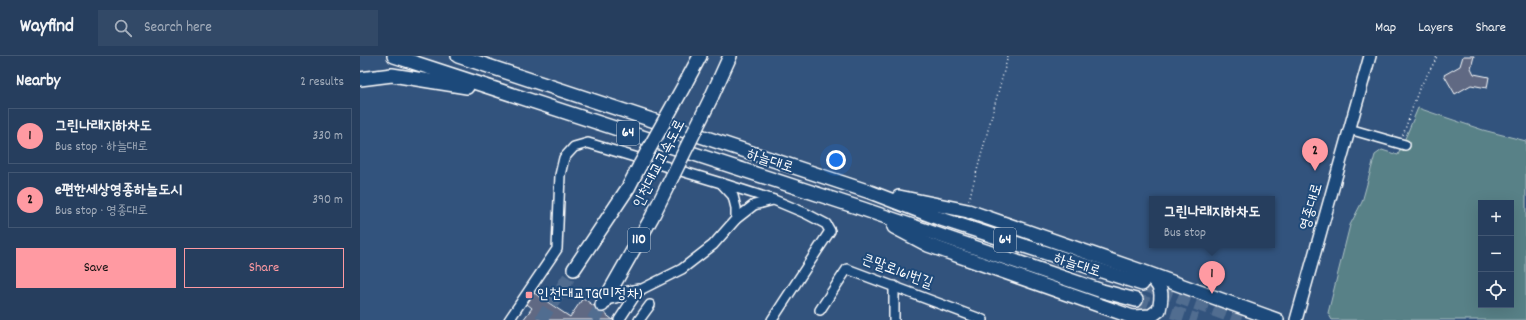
<!DOCTYPE html>
<html lang="en">
<head>
<meta charset="utf-8">
<style>
  :root { --surface:#263e5e; --page:#324967; --text:#f1f3f6; --muted:#a4aebc; --line:#425773; --accent:#ff9aa2 }
  body { margin:0; font-family:Dekko,"Poor Story",sans-serif; background:var(--page); color:var(--text) }
  .controls { position:absolute; right:12px; bottom:12px; display:grid; overflow:hidden; border-radius:0px; box-shadow:0 4px 16px #0002 }
  .controls button { width:36px; height:36px; display:grid; place-items:center; padding:0; border:0; border-bottom:1px solid var(--line); background:var(--surface); color:var(--text); font:20px sans-serif }
  .you { position:absolute; left:476px; top:104px; width:14px; height:14px; margin:-10px; border:3px solid #fff; border-radius:50%; background:#1a73e8; box-shadow:0 0 0 6px #1a73e833 }
  .badge { display:grid; place-items:center; width:26px; height:26px; border-radius:50%; background:var(--accent); color:#111; font-size:13px; font-weight:700 }
  .pin { position:absolute; translate:-50% -33px; filter:drop-shadow(0 1px 2px #0008) }
  .pin::after { content:''; position:absolute; top:21px; width:14px; height:12px; background:inherit; clip-path:polygon(0 0,100% 0,50% 100%) }
  .popup { position:absolute; left:789px; top:140px; width:126px; height:52px; box-sizing:border-box; display:grid; place-content:center; border-radius:0px; background:var(--surface); filter:drop-shadow(0 1px 3px #0005); font-size:13px; white-space:nowrap; color:var(--muted) }
  .popup b { font-size:15px; color:var(--text) }
  .popup::after { content:''; position:absolute; left:50%; top:100%; margin-left:-8px; border:8px solid transparent; border-top-color:var(--surface) }
  .list { margin:0; padding:0; list-style:none }
  h2 { display:flex; justify-content:space-between; align-items:center; height:52px; margin:0; padding:0 16px; font-size:17px }
  h2 small { font-size:13px; font-weight:400; color:var(--muted) }
  .list li { display:grid; grid-template-columns:26px 1fr auto; gap:12px; align-items:center; box-sizing:border-box; height:56px; margin:0 8px 8px; padding:0 8px; border:1px solid var(--line); border-radius:0px }
  .list b { display:block; font-size:15px; white-space:nowrap }
  .list p { margin:0; font-size:13px; white-space:nowrap; color:var(--muted) }
  .list em { font-size:13px; font-style:normal; color:var(--muted) }
  .actions { display:flex; gap:8px; padding:12px 16px }
  .actions a { flex:1; padding:9px 0; border:1px solid var(--accent); border-radius:0px; text-align:center; font-size:14px; color:var(--accent) }
  .actions .main { background:var(--accent); color:#111 }
  .icon { flex:none; width:22px; height:22px; fill:none; stroke:currentColor; stroke-width:2; stroke-linecap:round; stroke-linejoin:round }
  .map { position:relative; flex:none; width:1166px; height:264px; overflow:hidden }
  header { display:flex; align-items:center; gap:24px; box-sizing:border-box; height:56px; padding:0 20px; background:var(--surface); border-bottom:1px solid var(--line) }
  header strong { font-size:19px }
  nav { display:flex; gap:22px; margin-inline-start:auto; font-size:14px }
  .search { width:280px; height:36px; background:var(--page); display:flex; align-items:center; gap:10px; box-sizing:border-box; padding:0 14px; border-radius:0px; color:var(--muted); font-size:15px }
  main { display:flex }
  aside { flex:1; background:var(--surface) }
  .map>svg:first-child { display:block }
  .green { fill:#588187; stroke:#acc0c3; fill-rule:evenodd }
  .building { fill:#606983; stroke:#fff }
  .lines { fill:none; stroke-linecap:round; stroke-linejoin:round }
  .highway-tunnel { stroke:#516d90; stroke-width:13; stroke-dasharray:13 6; stroke-linecap:butt }
  .minor-casing { stroke:#fff; stroke-width:12 }
  .major-casing { stroke:#fff; stroke-width:14 }
  .highway-casing { stroke:#fff; stroke-width:16 }
  .path { stroke:#fff; stroke-width:1.5; stroke-dasharray:1 3; stroke-linecap:butt }
  .minor { stroke:#1f4a7a; stroke-width:9 }
  .major { stroke:#1f4a7a; stroke-width:11 }
  .highway { stroke:#1f4a7a; stroke-width:13 }
  .highway-bridge-casing { stroke:#fff; stroke-width:16; stroke-linecap:butt }
  .highway-bridge { stroke:#1f4a7a; stroke-width:13 }
  .poi-dot { fill:#ff9aa2; stroke:#1f4a7a; stroke-width:1.5 }
  .labels { text-anchor:middle; dominant-baseline:central; stroke-width:4; stroke-linejoin:round; paint-order:stroke }
  .shield { fill:#1f4a7a; stroke:#bcc9d7; stroke-width:1 }
  .shield-label { font-size:14px; font-weight:bold; fill:#fff }
  .street-label { font-size:15px; fill:#fff; stroke:#1f4a7a }
  .poi-label { font-size:15px; fill:#fff; stroke:#1f4a7a; text-anchor:start }
</style>
</head>
<body>
<header>
<strong>Wayfind</strong>
<div class="search"><svg class="icon" aria-label="search" viewBox="0 0 24 24"><circle cx="10" cy="10" r="6"/><path d="M15 15l6 6"/></svg>Search here</div>
<nav><a>Map</a><a>Layers</a><a>Share</a></nav>
</header>
<main>
<aside>
<h2>Nearby<small>2 results</small></h2>
<ul class="list">
<li><span class="badge">1</span><div><b>그린나래지하차도</b><p>Bus stop · 하늘대로</p></div><em>330 m</em></li>
<li><span class="badge">2</span><div><b>e편한세상영종하늘도시</b><p>Bus stop · 영종대로</p></div><em>390 m</em></li>
</ul>
<div class="actions"><a class="main">Save</a><a>Share</a></div>
</aside>
<div class="map">
<svg width="1166" height="264" viewBox="0 0 1166 264">
  <rect width="100%" height="100%" fill="#32537d"/>
  <filter id="ink" filterUnits="userSpaceOnUse"><feTurbulence type="fractalNoise" baseFrequency=".025" numOctaves="2"/><feDisplacementMap in="SourceGraphic" scale="8" xChannelSelector="R" yChannelSelector="G"/><feConvolveMatrix kernelMatrix="1 2 1 2 8 2 1 2 1" color-interpolation-filters="sRGB"/></filter>
  <g filter="url(#ink)">
    <path class="green" d="M 1058,52 L 1123,74 L 1166,85 L 1166,264 L 972,264 L 968,257 L 990,169 L 1002,146 L 1015,99 L 1022,94 L 1038,99 ZM 1121,147 L 1151,147 L 1151,249 L 1121,249 Z"/>
    <g class="building">
      <path d="M 1103,0 L 1114,0 L 1111,12 L 1114,18 L 1129,21 L 1127,32 L 1111,29 L 1095,38 L 1084,19 L 1100,10 Z"/>
      <path d="M 174,237 L 210,261 L 223,242 L 234,250 L 238,256 L 244,257 L 253,264 L 163,264 L 172,252 L 167,248 Z"/>
    </g>
    <g class="lines">
      <g class="highway-tunnel">
        <path d="M 782,228 L 881,264"/>
        <path d="M 776,244 L 837,264"/>
        <path d="M 181,264 L 214,213"/>
        <path d="M 233,264 L 242,249"/>
      </g>
      <g class="minor-casing">
        <g id="minor">
          <path d="M 989,73 L 1045,89"/>
          <path d="M 361,127 L 414,144 L 445,157 L 466,168 L 470,175 L 412,264"/>
          <path d="M 376,163 L 394,149 L 413,144"/>
          <path d="M 460,254 L 487,213 L 623,264"/>
          <path d="M 149,264 L 197,193 L 200,119 L 204,102 L 214,91 L 228,87 L 361,127 L 373,140 L 376,152 L 376,163 L 353,189 L 322,213 L 278,235 L 259,264"/>
          <path d="M 279,264 L 290,249"/>
          <path d="M 534,264 L 534,230"/>
        </g>
      </g>
      <g class="major-casing">
        <path id="major" d="M 936,264 L 1010,0"/>
      </g>
      <g class="highway-casing">
        <g id="highway">
          <path d="M 34,0 L 503,153 L 742,235 L 776,244"/>
          <path d="M 98,0 L 510,136 L 578,162 L 782,228"/>
          <path d="M 0,23 L 32,19 L 107,31"/>
          <path d="M 325,28 L 340,0"/>
          <path d="M 351,42 L 370,0"/>
          <path d="M 539,141 L 608,155 L 784,216 L 917,264"/>
          <path d="M 534,171 L 568,189 L 781,264"/>
          <path d="M 214,213 L 268,132 L 280,109"/>
          <path d="M 246,242 L 278,235"/>
          <path d="M 242,249 L 292,161 L 313,119"/>
          <path d="M 773,261 L 791,260 L 799,254 C 803,237 802,230 788,219"/>
        </g>
      </g>
      <g class="path">
        <path d="M 1043,79 L 1059,33 L 1075,5 L 1077,0"/>
        <path d="M 609,144 L 648,0"/>
      </g>
      <use href="#minor" class="minor"/>
      <use href="#major" class="major"/>
      <use href="#highway" class="highway"/>
      <g class="highway-bridge-casing">
        <g id="highway-bridge">
          <path d="M 280,109 L 325,28"/>
          <path d="M 313,119 L 351,42"/>
        </g>
      </g>
      <use href="#highway-bridge" class="highway-bridge"/>
    </g>
  </g>
  <rect class="poi-dot" x="165" y="235" width="8" height="8" rx="2"/>
  <g class="labels">
    <g class="shield">
      <rect x="257" y="65" width="22" height="24" rx="3"/>
      <rect x="268" y="172" width="22" height="24" rx="3"/>
      <rect x="634" y="172" width="22" height="24" rx="3"/>
    </g>
    <g class="shield-label">
      <text x="268" y="77">64</text>
      <text x="279" y="184">110</text>
      <text x="645" y="184">64</text>
    </g>
    <g class="street-label">
      <text transform="translate(410 106) rotate(18)">하늘대로</text>
      <text transform="translate(300 108) rotate(-63)">인천대교고속도로</text>
      <text transform="translate(952 151) rotate(-74)">영종대로</text>
      <text transform="translate(717 210) rotate(18)">하늘대로</text>
      <text transform="translate(537 216) rotate(20)">큰말로161번길</text>
    </g>
    <g class="poi-label">
      <text x="177" y="239">인천대교TG(미정차)</text>
    </g>
  </g>
</svg>
<div class="controls">
<button>+</button>
<button>−</button>
<button><svg class="icon" aria-label="locate" viewBox="0 0 24 24"><circle cx="12" cy="12" r="6"/><path d="M12 2v4M12 18v4M2 12h4M18 12h4"/></svg></button>
</div>
<div class="you"></div>
<div class="pin badge" style="left:852px;top:238px">1</div>
<div class="popup"><b>그린나래지하차도</b>Bus stop</div>
<div class="pin badge" style="left:955px;top:115px">2</div>
</div>
</main>
</body>
</html>
